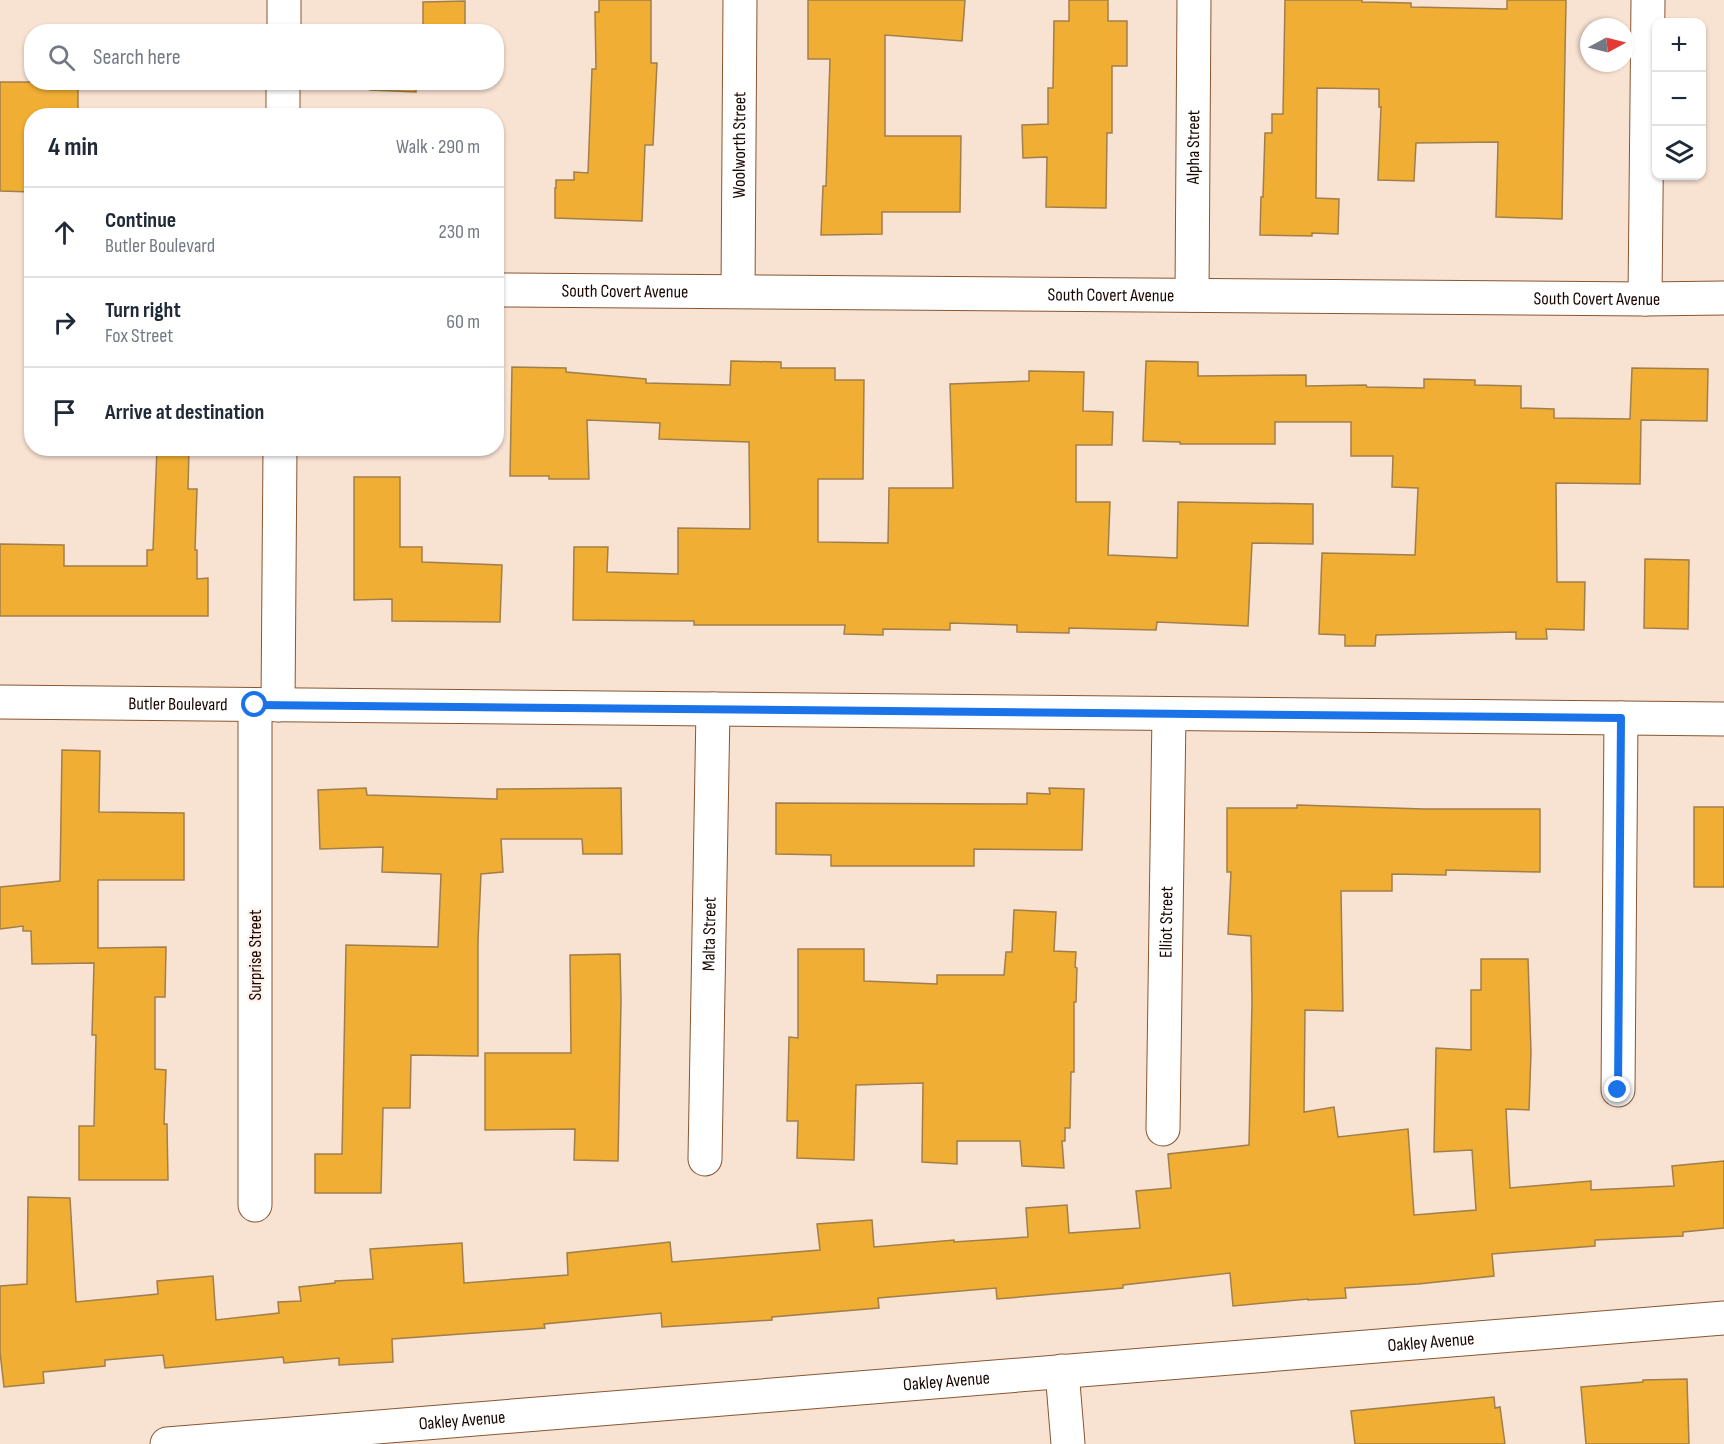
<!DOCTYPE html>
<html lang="en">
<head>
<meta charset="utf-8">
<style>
  :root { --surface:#fff; --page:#f6f6f7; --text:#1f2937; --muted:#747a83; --line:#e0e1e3 }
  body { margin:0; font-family:"Sofia Sans Condensed",sans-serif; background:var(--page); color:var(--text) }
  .controls { position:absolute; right:18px; top:18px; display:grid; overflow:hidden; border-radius:12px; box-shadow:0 2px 4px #0004 }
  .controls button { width:54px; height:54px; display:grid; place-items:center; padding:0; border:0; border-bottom:2px solid var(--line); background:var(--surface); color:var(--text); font:30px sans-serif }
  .compass { position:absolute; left:1580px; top:18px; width:54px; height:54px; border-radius:50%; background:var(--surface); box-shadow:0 2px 4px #0004; rotate:83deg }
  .stop { position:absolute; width:18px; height:18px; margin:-14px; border:4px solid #1a73e8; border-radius:50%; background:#fff }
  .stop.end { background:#1a73e8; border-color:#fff; box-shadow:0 2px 6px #0008 }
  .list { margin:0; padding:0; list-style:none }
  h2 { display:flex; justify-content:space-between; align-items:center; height:78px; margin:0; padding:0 24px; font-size:26px }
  h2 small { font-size:20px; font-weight:400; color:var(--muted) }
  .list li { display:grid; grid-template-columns:39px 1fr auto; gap:18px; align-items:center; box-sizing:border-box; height:90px; padding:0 24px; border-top:2px solid var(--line) }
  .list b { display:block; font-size:22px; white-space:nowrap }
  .list p { margin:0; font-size:20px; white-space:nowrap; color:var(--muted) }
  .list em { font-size:20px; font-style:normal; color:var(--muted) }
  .icon { flex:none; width:33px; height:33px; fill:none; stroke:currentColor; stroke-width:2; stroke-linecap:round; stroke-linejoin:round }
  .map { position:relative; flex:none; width:1724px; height:1444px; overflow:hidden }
  .search { position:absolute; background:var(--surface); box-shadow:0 2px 4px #0004; left:24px; top:24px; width:480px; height:66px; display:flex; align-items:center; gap:15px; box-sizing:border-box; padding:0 21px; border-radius:24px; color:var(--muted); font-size:22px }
  .panel { position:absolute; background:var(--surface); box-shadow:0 2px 4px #0004; left:24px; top:108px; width:480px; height:348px; border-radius:24px }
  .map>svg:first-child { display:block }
  .building { fill:#f1ae34; stroke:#a17f4a; stroke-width:1.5 }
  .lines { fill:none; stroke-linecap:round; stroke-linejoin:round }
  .minor-casing { stroke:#875732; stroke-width:35 }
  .minor { stroke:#fff; stroke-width:33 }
  .route { stroke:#1a73e8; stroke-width:8 }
  .labels { text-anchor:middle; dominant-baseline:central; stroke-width:4.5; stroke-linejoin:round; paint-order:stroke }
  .street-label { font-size:18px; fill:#180600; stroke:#fdf1e9 }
</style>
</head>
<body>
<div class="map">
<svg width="1724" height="1444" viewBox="0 0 1724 1444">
  <rect width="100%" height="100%" fill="#f8e2d2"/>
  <g class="building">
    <path d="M 599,0 L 651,0 L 651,63 L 657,63 L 653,145 L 645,145 L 642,221 L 555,218 L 555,188 L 556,188 L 556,180 L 574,180 L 574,172 L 588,173 L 592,69 L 596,69 L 595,12 L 599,12 Z"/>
    <path d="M 808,0 L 965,0 L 962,41 L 885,35 L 885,136 L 961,136 L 960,212 L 882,212 L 882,234 L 821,235 L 823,186 L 826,186 L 830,59 L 808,59 Z"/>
    <path d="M 1069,0 L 1108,0 L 1108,21 L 1127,21 L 1127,66 L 1112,66 L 1112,133 L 1107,133 L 1106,208 L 1046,207 L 1047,157 L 1023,158 L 1022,125 L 1048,124 L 1048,88 L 1053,88 L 1054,21 L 1069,21 Z"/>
    <path d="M 1285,0 L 1362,0 L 1362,2 L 1411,3 L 1411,7 L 1507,9 L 1507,0 L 1566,0 L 1562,219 L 1496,217 L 1498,142 L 1416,143 L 1414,181 L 1378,180 L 1381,107 L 1379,107 L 1379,89 L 1317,88 L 1316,198 L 1339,199 L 1338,234 L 1312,233 L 1312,236 L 1260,235 L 1261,197 L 1263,197 L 1265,133 L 1272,133 L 1272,114 L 1283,114 Z"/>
    <path d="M 465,1 L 465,32 L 423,32 L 423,2 Z"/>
    <path d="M 373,26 L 418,28 L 418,32 L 373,32 Z"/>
    <path d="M 0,82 L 78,82 L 78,116 L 32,116 L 32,192 L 0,191 Z"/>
    <path d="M 371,82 L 416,82 L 416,92 L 370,90 Z"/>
    <path d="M 731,361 L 781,362 L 781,368 L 835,368 L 835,380 L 864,380 L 863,479 L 818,479 L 818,542 L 888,543 L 889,488 L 953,488 L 950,384 L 1029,381 L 1029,371 L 1084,372 L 1083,411 L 1113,412 L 1112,445 L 1076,445 L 1076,502 L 1110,502 L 1108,555 L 1177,558 L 1178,502 L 1313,504 L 1313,544 L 1252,543 L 1248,626 L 1157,622 L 1156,630 L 1069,628 L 1069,633 L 1017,632 L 1017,625 L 950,623 L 950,630 L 883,629 L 883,635 L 844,634 L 845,625 L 694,625 L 694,621 L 573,620 L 574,547 L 608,547 L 607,572 L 678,574 L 678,528 L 750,529 L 749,442 L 659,439 L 660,423 L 587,420 L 589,479 L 549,479 L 549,476 L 510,476 L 512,367 L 566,368 L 566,372 L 646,379 L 646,383 L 730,385 Z"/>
    <path d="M 1146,361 L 1198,362 L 1198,376 L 1306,375 L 1306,386 L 1366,385 L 1367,387 L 1424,388 L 1424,379 L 1475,380 L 1475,385 L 1521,386 L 1521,408 L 1554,409 L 1554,418 L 1630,419 L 1632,368 L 1708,369 L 1707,421 L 1641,420 L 1640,484 L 1556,483 L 1557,582 L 1585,582 L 1584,630 L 1546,629 L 1547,639 L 1516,639 L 1516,632 L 1376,635 L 1375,646 L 1345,646 L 1345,635 L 1319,634 L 1322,553 L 1415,555 L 1418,488 L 1392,487 L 1393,456 L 1351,456 L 1351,422 L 1275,422 L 1275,444 L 1180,444 L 1180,442 L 1143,441 Z"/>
    <path d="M 157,448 L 189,448 L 188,489 L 197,489 L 195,550 L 197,550 L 197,579 L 208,578 L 208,616 L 0,616 L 0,544 L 64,545 L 64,566 L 147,566 L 147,550 L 153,550 Z"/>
    <path d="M 354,477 L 400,477 L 400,547 L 422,547 L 422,562 L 502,565 L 500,622 L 392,621 L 392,599 L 354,600 Z"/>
    <path d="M 1645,559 L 1689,560 L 1688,629 L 1644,628 Z"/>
    <path d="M 62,750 L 100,751 L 99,812 L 184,813 L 184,880 L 98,880 L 98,948 L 166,947 L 165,997 L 155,997 L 155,1069 L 166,1070 L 164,1124 L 167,1124 L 168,1180 L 79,1180 L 79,1126 L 94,1126 L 96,1035 L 92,1035 L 94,963 L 32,964 L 31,931 L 23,931 L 23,926 L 0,929 L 0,887 L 60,881 Z"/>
    <path d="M 366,788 L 367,795 L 497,799 L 497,789 L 621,788 L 622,854 L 583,854 L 582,839 L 501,839 L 503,872 L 481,874 L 478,941 L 478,1056 L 411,1055 L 410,1108 L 383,1108 L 381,1193 L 315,1193 L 315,1154 L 342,1154 L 346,945 L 438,947 L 441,874 L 382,872 L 383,847 L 320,849 L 318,790 Z"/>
    <path d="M 1049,788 L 1084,789 L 1082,850 L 974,849 L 974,866 L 831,866 L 831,855 L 776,854 L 776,803 L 1027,804 L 1027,793 L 1050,794 Z"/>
    <path d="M 1297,805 L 1424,809 L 1540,809 L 1540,872 L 1446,870 L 1446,875 L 1392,874 L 1392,891 L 1341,891 L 1343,1011 L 1305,1010 L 1304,1112 L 1334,1107 L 1338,1137 L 1408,1129 L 1414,1215 L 1476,1210 L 1472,1150 L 1434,1152 L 1436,1048 L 1471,1050 L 1471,990 L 1481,990 L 1481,959 L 1528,959 L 1531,1052 L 1529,1110 L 1506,1109 L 1510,1188 L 1591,1181 L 1591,1190 L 1674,1186 L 1672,1166 L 1724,1161 L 1724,1228 L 1683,1232 L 1683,1236 L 1595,1240 L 1595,1246 L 1492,1254 L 1494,1276 L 1418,1284 L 1345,1288 L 1346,1298 L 1308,1300 L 1308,1299 L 1233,1306 L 1230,1273 L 1123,1285 L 1123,1288 L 997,1299 L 996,1288 L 878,1298 L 879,1308 L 772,1317 L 772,1320 L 662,1327 L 661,1313 L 544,1324 L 545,1328 L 392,1339 L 393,1362 L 339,1365 L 339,1358 L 284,1363 L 283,1357 L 165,1368 L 163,1355 L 105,1360 L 105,1366 L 43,1372 L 44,1383 L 4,1387 L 0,1352 L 0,1286 L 27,1284 L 28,1197 L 70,1198 L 76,1302 L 158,1294 L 157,1281 L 213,1276 L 216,1320 L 279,1313 L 278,1302 L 301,1301 L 299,1287 L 335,1283 L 335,1281 L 373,1279 L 370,1249 L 462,1243 L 464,1283 L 568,1275 L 567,1253 L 670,1242 L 672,1262 L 820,1250 L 817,1224 L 872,1220 L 874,1247 L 954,1240 L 954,1242 L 1028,1237 L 1026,1208 L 1067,1205 L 1069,1233 L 1140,1228 L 1136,1191 L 1171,1188 L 1168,1154 L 1249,1145 L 1252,1002 L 1251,936 L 1228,934 L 1231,872 L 1227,872 L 1227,808 L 1297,808 Z"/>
    <rect x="1694" y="807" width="30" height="80"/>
    <path d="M 1014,910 L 1056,912 L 1054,951 L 1076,952 L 1075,967 L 1077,968 L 1076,1002 L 1074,1002 L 1074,1072 L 1071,1072 L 1070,1128 L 1065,1128 L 1065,1141 L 1062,1141 L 1064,1168 L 1022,1166 L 1020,1141 L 957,1141 L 957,1164 L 922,1162 L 923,1083 L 856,1085 L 854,1160 L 797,1158 L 798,1121 L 787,1121 L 789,1037 L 798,1038 L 798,949 L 864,949 L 864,981 L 937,984 L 937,975 L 1004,975 L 1006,952 L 1012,952 Z"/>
    <path d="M 620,954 L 621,1000 L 618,1161 L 574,1160 L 575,1129 L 485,1130 L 485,1053 L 571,1053 L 570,955 Z"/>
    <path d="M 1687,1379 L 1689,1444 L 1586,1444 L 1581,1387 L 1643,1382 L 1643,1380 Z"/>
    <path d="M 1494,1397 L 1495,1408 L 1500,1407 L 1505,1444 L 1355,1444 L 1351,1411 Z"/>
  </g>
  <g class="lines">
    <g class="minor-casing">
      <g id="minor">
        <path d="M 284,32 L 284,0"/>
        <path d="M 283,116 L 283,82"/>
        <path id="s1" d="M 496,290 L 1645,299 L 1724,298"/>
        <path id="s2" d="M 738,291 L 740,0"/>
        <path id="s3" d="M 1192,295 L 1194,0"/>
        <path d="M 1645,299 L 1648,0"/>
        <path id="s4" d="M 0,702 L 1724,719"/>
        <path d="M 255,705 L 255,1205"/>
        <path d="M 278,705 L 280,448"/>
        <path d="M 1618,1090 L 1621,718"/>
        <path id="s5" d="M 1163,1129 L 1169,714"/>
        <path id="s6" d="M 705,1159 L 713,709"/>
        <path d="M 1062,1371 L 1068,1444"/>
        <path id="s7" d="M 167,1444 L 1724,1318"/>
      </g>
    </g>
    <use href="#minor" class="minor"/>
  </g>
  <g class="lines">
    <path class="route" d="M 255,705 L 1621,718 L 1618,1090"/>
  </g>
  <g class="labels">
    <g class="street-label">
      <text stroke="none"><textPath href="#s2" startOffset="146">Woolworth Street</textPath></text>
      <text stroke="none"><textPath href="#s3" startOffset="148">Alpha Street</textPath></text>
      <text stroke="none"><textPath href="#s1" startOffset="129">South Covert Avenue</textPath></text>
      <text stroke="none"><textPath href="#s1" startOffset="615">South Covert Avenue</textPath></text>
      <text stroke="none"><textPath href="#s1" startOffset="1101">South Covert Avenue</textPath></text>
      <text stroke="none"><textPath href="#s4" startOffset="178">Butler Boulevard</textPath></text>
      <text stroke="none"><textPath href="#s5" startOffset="207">Elliot Street</textPath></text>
      <text stroke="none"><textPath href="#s6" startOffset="225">Malta Street</textPath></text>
      <text transform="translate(255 955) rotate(-90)">Surprise Street</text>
      <text stroke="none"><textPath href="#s7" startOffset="1268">Oakley Avenue</textPath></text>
      <text stroke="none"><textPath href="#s7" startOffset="782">Oakley Avenue</textPath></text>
      <text stroke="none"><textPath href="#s7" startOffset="296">Oakley Avenue</textPath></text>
    </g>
  </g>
</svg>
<div class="controls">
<button>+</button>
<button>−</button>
<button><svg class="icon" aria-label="layers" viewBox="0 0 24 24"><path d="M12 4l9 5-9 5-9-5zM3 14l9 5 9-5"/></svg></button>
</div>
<svg class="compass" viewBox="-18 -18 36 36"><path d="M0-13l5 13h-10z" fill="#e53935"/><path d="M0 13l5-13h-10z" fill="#747a83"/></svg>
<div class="stop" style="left:255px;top:705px"></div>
<div class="stop end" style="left:1618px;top:1090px"></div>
<div class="search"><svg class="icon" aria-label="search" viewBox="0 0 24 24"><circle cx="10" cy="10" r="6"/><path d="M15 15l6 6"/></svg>Search here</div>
<section class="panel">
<h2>4 min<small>Walk · 290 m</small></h2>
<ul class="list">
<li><svg class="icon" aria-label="ahead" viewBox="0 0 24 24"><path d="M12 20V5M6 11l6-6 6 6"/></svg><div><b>Continue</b><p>Butler Boulevard</p></div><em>230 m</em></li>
<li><svg class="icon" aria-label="right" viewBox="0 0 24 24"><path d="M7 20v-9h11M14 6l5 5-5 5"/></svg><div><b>Turn right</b><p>Fox Street</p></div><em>60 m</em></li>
<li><svg class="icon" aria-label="arrive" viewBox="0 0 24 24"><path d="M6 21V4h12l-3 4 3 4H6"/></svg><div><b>Arrive at destination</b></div></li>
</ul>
</section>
</div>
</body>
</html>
